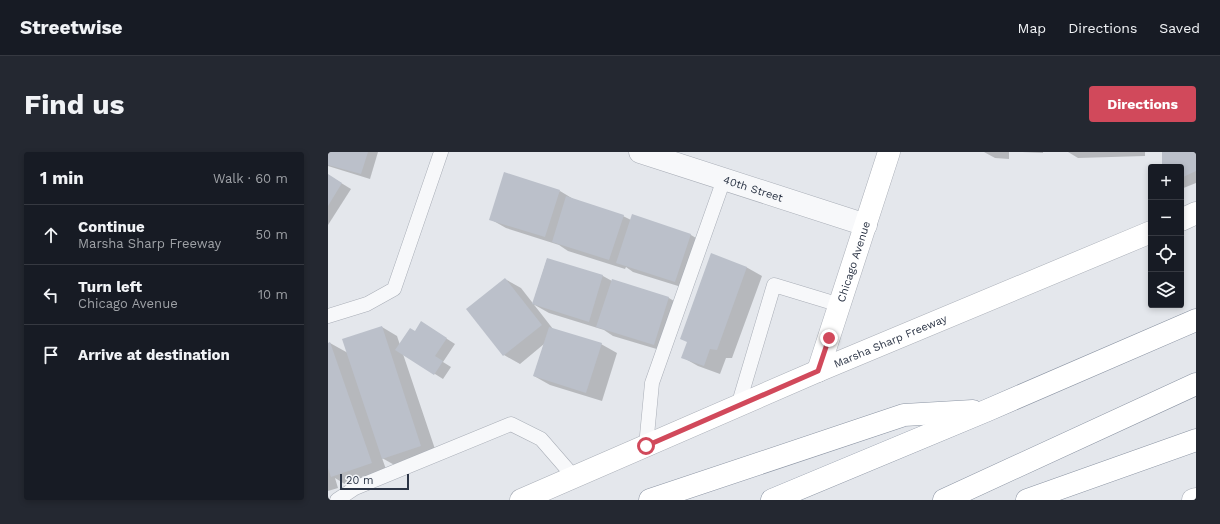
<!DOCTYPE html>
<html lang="en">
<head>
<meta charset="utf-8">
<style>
  :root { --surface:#171b24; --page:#242831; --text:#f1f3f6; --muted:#9ea1a6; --line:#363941; --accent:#d1495b }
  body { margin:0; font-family:"Work Sans",sans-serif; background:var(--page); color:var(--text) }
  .controls { position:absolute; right:12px; top:12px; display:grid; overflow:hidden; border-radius:4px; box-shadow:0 2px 6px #0003 }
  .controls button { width:36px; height:36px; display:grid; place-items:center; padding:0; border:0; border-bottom:1px solid var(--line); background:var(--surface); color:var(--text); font:20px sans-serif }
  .scale { position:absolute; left:12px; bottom:10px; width:69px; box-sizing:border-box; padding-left:4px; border:2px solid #2b3445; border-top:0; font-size:11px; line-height:14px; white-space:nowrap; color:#2b3445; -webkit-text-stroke:3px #f4f6f9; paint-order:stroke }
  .stop { position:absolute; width:12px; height:12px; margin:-9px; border:3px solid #d1495b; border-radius:50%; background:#fff }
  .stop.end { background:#d1495b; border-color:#fff; box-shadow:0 1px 4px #0008 }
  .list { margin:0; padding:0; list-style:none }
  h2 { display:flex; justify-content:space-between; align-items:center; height:52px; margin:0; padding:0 16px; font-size:17px }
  h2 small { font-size:13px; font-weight:400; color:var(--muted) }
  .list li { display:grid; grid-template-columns:26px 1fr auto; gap:12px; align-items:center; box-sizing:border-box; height:60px; padding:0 16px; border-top:1px solid var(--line) }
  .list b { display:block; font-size:15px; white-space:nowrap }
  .list p { margin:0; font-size:13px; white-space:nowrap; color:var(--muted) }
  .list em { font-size:13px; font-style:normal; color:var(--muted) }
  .icon { flex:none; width:22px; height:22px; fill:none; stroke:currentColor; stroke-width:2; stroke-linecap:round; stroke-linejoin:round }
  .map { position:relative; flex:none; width:868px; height:348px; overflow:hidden; border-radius:4px }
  header { display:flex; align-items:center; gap:24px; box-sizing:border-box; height:56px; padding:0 20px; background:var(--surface); border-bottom:1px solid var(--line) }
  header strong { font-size:19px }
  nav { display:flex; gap:22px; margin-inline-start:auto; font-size:14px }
  .intro { display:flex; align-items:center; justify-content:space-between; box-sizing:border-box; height:96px; padding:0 24px }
  h1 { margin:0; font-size:28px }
  .button { padding:10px 18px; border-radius:4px; background:var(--accent); color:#fff; font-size:14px; font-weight:700 }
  main { display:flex; gap:24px; padding:0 24px }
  aside { flex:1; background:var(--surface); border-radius:4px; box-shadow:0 2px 6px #0003 }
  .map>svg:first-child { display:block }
  .shadow { fill:#0003 }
  .building { fill:#bbc0ca }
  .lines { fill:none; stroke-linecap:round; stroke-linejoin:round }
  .lane-casing { stroke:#a9aeb7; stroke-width:15 }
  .street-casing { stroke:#a9aeb7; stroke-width:23 }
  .secondary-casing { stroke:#a9aeb7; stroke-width:23 }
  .highway-casing { stroke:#8b94a3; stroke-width:23 }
  .lane { stroke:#f7f8fa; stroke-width:14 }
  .street { stroke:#f7f8fa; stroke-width:22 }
  .secondary { stroke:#fff; stroke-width:22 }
  .highway { stroke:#fff; stroke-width:22 }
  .route { stroke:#d1495b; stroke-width:5 }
  .labels { text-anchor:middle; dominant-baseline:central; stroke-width:3; stroke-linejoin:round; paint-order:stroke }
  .street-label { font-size:11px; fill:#2b3445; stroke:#f4f6f9 }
</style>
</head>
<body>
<header>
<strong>Streetwise</strong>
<nav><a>Map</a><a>Directions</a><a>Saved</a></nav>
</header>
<div class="intro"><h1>Find us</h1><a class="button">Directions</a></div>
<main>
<aside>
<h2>1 min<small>Walk · 60 m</small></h2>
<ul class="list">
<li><svg class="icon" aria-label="ahead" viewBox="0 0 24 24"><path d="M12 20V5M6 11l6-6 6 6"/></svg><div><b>Continue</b><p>Marsha Sharp Freeway</p></div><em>50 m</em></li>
<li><svg class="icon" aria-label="left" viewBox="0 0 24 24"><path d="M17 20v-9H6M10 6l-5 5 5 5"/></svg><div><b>Turn left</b><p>Chicago Avenue</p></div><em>10 m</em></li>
<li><svg class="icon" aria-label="arrive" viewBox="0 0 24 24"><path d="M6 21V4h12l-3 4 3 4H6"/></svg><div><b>Arrive at destination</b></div></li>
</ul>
</aside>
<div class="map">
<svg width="868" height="348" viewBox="0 0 868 348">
  <rect width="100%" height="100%" fill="#e4e7ec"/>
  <g class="shadow">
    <path d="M 0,0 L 50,0 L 42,27 L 0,14 Z"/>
    <path d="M 656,0 L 681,0 L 681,7 L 667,6 Z"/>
    <path d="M 694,0 L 715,0 L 715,1 Z"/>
    <path d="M 740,0 L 817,0 L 817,4 L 750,6 Z"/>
    <path d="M 835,0 L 868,0 L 868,31 L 853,37 L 853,15 L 835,15 Z"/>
    <path d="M 0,23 L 23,37 L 0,73 Z"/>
    <path d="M 232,39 L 247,48 L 295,64 L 303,68 L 363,83 L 378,92 L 363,138 L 305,120 L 298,115 L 297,117 L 240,99 L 231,93 L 178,76 L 162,67 Z"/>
    <path d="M 219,107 L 275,124 L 284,129 L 341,146 L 356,155 L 342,201 L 285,184 L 276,178 L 221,161 L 205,152 Z"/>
    <path d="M 418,115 L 434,124 L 404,206 L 398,206 L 392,222 L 370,214 L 354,205 Z"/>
    <path d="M 177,127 L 193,136 L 225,177 L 273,192 L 289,201 L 274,249 L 222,233 L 206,224 L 216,192 L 192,212 L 176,203 Z"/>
    <path d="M 54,175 L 69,184 L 72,193 L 87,180 L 102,176 L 127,192 L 115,210 L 123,215 L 115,227 L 75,202 L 109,303 L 70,315 L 54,306 L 59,320 L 20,334 L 7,326 L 10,336 L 0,339 L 0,192 L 2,191 L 20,201 Z"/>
  </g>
  <g class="building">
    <path d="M 0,0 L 40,0 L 33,22 L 0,13 Z"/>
    <path d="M 834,0 L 868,0 L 868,19 L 853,26 L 853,15 L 834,15 Z"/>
    <path d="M 176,20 L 232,38 L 217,85 L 161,68 Z"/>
    <path d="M 0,22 L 14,31 L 0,54 Z"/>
    <path d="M 238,44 L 296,63 L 281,108 L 224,90 Z"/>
    <path d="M 304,62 L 363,82 L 347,130 L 288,111 Z"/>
    <path d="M 383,101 L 419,115 L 389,198 L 382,197 L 376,214 L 353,206 L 359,190 L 352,187 Z"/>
    <path d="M 219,106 L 275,123 L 261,170 L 204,152 Z"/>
    <path d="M 177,126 L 214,173 L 175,204 L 138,157 Z"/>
    <path d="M 284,127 L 341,145 L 326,193 L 268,175 Z"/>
    <path d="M 93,169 L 119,186 L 107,204 L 115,209 L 106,223 L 67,198 L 82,176 L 87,179 Z"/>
    <path d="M 54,174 L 93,294 L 54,307 L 14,187 Z"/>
    <path d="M 221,175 L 274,191 L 258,241 L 205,224 Z"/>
    <path d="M 2,190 L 44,311 L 3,325 L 0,316 L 0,191 Z"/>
  </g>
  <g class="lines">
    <g class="lane-casing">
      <g id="lane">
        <path d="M 0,164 L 39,152 L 66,137 L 113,0"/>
        <path d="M 410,254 L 446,133 L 512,153"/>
        <path d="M 318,294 L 324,231 L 396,27"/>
        <path d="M 9,348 L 27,336 L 183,272 L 213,287 L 246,325"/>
      </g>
    </g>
    <g class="street-casing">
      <g id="street">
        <path id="s1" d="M 312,0 L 538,73"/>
      </g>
    </g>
    <g class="secondary-casing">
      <g id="secondary">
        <path d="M 853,68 L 868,61"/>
        <path id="s2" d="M 490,219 L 561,0"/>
        <path id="s3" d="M 193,348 L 490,219 L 823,80"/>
        <path d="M 865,348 L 868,347"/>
      </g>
    </g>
    <g class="highway-casing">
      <g id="highway">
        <path d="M 322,348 L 576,263 L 645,259"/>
        <path d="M 444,348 L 660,258 L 868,168"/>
        <path d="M 616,348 L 868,232"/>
        <path d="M 699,348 L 868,288"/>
      </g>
    </g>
    <use href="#lane" class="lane"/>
    <use href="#street" class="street"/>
    <use href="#secondary" class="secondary"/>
    <use href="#highway" class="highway"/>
  </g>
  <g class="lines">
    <path class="route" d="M 318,294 L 490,219 L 501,186"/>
  </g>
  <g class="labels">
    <g class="street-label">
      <text stroke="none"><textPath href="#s1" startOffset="119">40th Street</textPath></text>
      <text stroke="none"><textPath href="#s2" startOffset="115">Chicago Avenue</textPath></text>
      <text stroke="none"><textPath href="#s3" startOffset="402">Marsha Sharp Freeway</textPath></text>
    </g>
  </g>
</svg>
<div class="controls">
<button>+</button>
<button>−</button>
<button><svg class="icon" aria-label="locate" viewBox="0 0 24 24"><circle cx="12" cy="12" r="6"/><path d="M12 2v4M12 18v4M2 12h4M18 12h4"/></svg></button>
<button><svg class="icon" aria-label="layers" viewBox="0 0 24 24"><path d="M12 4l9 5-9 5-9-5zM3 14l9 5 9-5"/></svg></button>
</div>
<div class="scale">20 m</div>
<div class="stop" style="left:318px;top:294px"></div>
<div class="stop end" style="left:501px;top:186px"></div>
</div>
</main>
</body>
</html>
